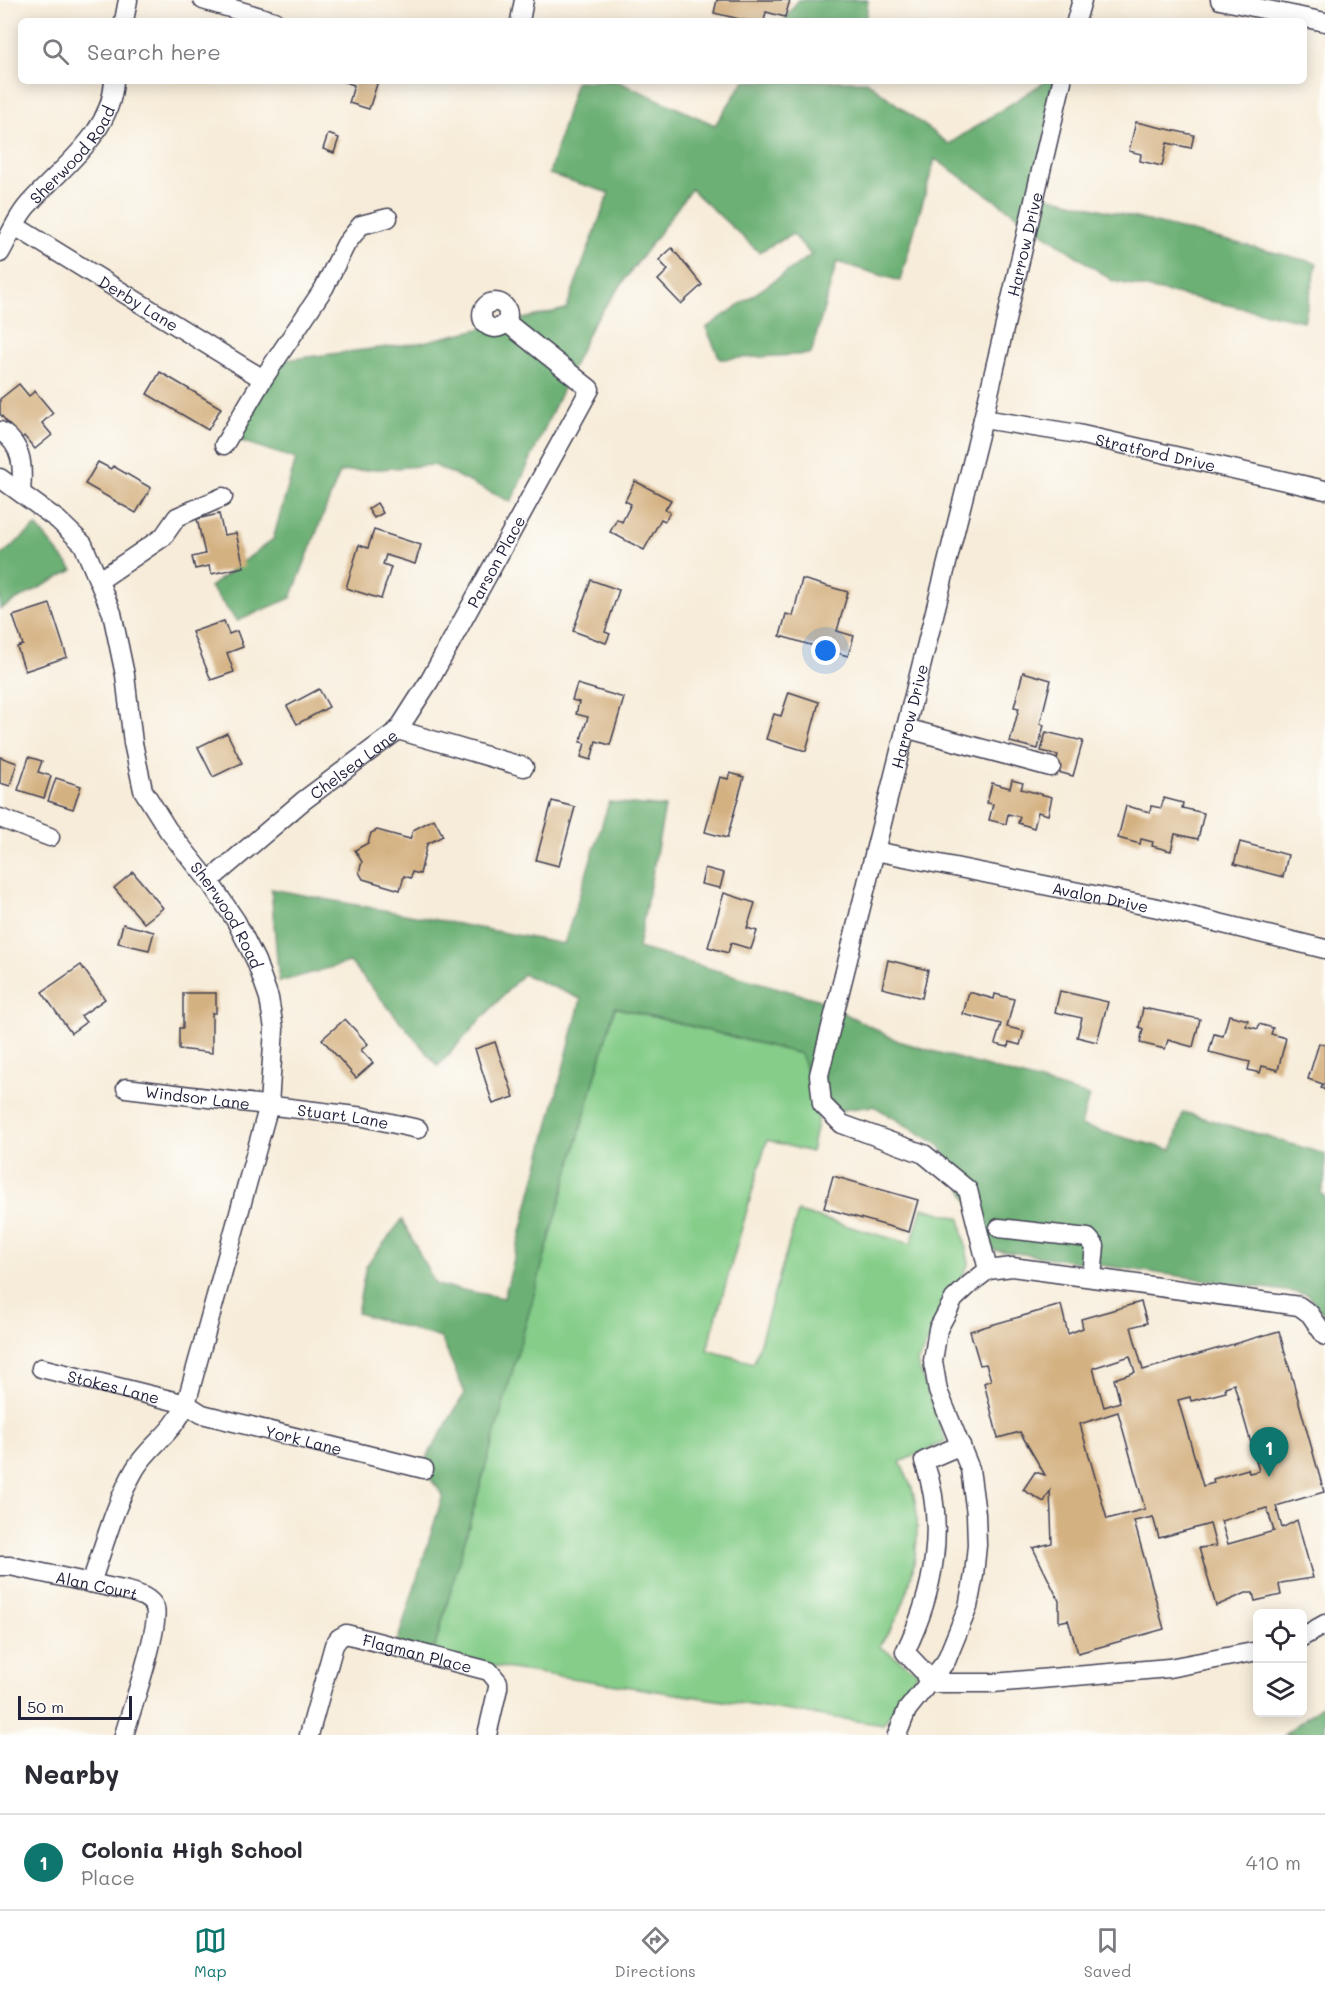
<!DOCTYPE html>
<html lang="en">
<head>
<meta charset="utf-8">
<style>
  :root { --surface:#fff; --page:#f7f7f7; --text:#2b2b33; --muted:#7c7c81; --line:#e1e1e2; --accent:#0f766e }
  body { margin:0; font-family:Mali,sans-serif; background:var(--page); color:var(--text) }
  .controls { position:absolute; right:18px; bottom:18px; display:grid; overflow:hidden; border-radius:9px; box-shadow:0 3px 15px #0003 }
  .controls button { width:54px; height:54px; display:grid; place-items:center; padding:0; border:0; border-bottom:2px solid var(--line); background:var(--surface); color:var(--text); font:30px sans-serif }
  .scale { position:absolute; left:18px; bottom:15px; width:114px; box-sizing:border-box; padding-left:6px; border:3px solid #22223b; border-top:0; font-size:16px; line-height:21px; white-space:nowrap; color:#22223b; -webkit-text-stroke:4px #fdfcf7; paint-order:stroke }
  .you { position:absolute; left:826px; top:651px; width:21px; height:21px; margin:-15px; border:4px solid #fff; border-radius:50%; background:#1a73e8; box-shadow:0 0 0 9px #1a73e833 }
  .badge { display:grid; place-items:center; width:39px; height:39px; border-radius:50%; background:var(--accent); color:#fff; font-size:20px; font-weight:700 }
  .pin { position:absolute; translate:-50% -50px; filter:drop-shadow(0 2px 3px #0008) }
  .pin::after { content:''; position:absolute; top:32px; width:21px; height:18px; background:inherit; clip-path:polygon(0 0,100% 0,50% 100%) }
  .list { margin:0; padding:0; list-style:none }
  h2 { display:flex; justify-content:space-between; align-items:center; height:78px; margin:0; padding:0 24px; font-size:26px }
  h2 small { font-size:20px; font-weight:400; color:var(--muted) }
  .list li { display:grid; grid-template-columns:39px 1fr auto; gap:18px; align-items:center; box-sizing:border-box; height:96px; padding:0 24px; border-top:2px solid var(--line) }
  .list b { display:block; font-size:22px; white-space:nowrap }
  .list p { margin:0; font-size:20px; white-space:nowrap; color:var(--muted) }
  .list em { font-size:20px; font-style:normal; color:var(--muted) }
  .icon { flex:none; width:33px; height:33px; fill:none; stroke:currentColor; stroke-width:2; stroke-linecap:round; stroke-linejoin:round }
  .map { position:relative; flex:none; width:1325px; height:1735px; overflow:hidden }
  .search { position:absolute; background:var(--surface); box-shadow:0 3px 15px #0003; left:18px; right:18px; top:18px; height:66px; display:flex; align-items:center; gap:15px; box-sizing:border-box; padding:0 21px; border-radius:9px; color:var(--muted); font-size:22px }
  .sheet { height:174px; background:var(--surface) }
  nav { display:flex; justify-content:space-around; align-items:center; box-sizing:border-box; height:84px; border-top:2px solid var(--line); background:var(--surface); font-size:16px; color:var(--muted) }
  nav a { display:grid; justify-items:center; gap:3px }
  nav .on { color:var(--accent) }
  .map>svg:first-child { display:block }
  .green { fill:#85cd89; stroke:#547862; stroke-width:1.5 }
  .forest { fill:#6cb075; stroke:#476958; stroke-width:1.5 }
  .building { fill:#d4b181; fill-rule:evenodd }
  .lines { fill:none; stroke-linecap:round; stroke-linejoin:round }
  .minor-casing { stroke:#424053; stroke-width:21 }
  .minor { stroke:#fff; stroke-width:18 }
  .labels { text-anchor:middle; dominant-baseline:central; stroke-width:6; stroke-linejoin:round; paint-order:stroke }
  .street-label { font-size:16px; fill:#22223b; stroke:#fdfcf7 }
</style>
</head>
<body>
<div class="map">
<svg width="1325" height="1735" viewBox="0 0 1325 1735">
  <rect width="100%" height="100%" fill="#fdfcf7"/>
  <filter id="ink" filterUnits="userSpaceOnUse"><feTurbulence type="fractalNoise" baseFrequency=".0167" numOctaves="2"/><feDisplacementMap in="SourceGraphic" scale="12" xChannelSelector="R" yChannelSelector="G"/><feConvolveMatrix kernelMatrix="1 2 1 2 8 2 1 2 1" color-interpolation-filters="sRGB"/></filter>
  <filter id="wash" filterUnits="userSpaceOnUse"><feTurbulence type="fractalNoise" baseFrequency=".008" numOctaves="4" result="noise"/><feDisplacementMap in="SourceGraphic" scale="24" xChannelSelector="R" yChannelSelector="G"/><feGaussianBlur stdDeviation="1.35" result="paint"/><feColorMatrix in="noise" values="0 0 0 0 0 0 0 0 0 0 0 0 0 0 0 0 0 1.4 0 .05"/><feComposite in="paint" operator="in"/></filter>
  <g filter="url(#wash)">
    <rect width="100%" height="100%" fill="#f7ecd9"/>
    <path class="green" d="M 614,1007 L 801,1054 L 819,1113 L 811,1152 L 767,1140 L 707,1350 L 754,1363 L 798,1212 L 911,1244 L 922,1208 L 960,1218 L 969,1263 L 917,1363 L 946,1441 L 900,1462 C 904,1471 910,1482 913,1492 C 923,1529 914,1580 899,1614 C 894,1625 886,1636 879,1646 L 918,1672 L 883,1725 L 432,1657 Z"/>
    <g class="forest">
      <path d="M 798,0 L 868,0 L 866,21 L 784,21 Z"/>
      <path d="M 576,81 L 617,81 L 715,125 L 744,81 L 866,81 L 949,144 L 1046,81 L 1054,81 L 1035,193 L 1317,263 L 1304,321 L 1113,281 L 935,159 L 900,281 L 837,262 L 811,354 L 720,359 L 706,328 L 811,255 L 793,234 L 759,252 L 691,189 L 592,325 L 511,502 L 434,465 L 340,472 L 291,598 L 237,621 L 210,587 L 273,539 L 296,459 L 226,436 L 269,362 L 419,343 L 566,309 L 609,193 L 549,174 Z"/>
      <path d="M 36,526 L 73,570 L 0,609 L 0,556 Z"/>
      <path d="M 609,802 L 665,807 L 638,948 L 817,999 L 898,1041 L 1089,1096 L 1081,1126 L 1172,1150 L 1183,1112 L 1325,1154 L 1325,1179 L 1321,1193 L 1325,1197 L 1325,1316 L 1307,1294 L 993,1250 L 940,1146 L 874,1106 L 819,1113 L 801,1054 L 615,1007 L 432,1657 L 396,1646 L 443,1495 L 421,1467 L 465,1393 L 441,1338 L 357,1313 L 366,1266 L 402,1220 L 436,1285 L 504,1298 L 581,999 L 523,974 L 438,1066 L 350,962 L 279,982 L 271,889 L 564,944 Z"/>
      <path d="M 1325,1703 L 1325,1735 L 1284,1735 Z"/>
    </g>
    <g id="blocks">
      <g class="building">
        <path d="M 717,0 L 790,0 L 785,17 L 766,12 L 764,21 L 748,21 L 714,13 Z"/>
        <path d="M 342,81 L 378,81 L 369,109 L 349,103 L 354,85 Z"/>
        <path d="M 1136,122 L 1194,135 L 1191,148 L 1167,143 L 1162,166 L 1140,161 L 1141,154 L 1129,151 Z"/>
        <path d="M 328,134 L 339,138 L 334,153 L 323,149 Z"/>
        <path d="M 672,248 L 702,285 L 681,304 L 658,280 L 668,270 L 659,260 Z"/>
        <path d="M 160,372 L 221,408 L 208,430 L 147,394 Z"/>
        <path d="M 19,384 L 29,396 L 35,391 L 53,413 L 42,423 L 52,435 L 35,449 L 24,436 L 21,439 L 0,414 L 0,399 Z"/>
        <path d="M 98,462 L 111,469 L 113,466 L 151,488 L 136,513 L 85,484 Z"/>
        <path d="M 635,481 L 671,500 L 665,510 L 670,512 L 665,521 L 661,519 L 644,550 L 610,532 L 617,519 L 622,522 L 631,504 L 625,501 Z"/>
        <path d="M 377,503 L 383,513 L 374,518 L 368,509 Z"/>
        <path d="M 219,514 L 224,535 L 236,533 L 244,567 L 211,574 L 209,566 L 195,569 L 192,557 L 205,554 L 197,519 Z"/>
        <path d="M 374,530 L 421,545 L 415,564 L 386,555 L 383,564 L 391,567 L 381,599 L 346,588 L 359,545 L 368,548 Z"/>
        <path d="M 802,579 L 848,592 L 837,631 L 854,636 L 848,656 L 780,636 L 786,614 L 793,616 Z"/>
        <path d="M 591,580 L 619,590 L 605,632 L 610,634 L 606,643 L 573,631 Z"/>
        <path d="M 50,604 L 67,657 L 25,671 L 17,647 L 23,645 L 13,616 Z"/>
        <path d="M 224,621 L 229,634 L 237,631 L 243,647 L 227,653 L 234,672 L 211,680 L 192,632 Z"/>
        <path d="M 1023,672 L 1051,680 L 1040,724 L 1044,725 L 1038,749 L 1010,742 L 1019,708 L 1014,707 Z"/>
        <path d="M 577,684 L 624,698 L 610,745 L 596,741 L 591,760 L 581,757 L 585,743 L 580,742 L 588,717 L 576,714 L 579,702 L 572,700 Z"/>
        <path d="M 319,689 L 329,707 L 297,724 L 287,706 Z"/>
        <path d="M 789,692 L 819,702 L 806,751 L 766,739 L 774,714 L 781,716 Z"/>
        <path d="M 1046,732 L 1083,741 L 1073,776 L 1054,771 L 1058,755 L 1041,751 Z"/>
        <path d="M 227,733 L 242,763 L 213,777 L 198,747 Z"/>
        <path d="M 0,757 L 17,763 L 10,786 L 0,783 Z"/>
        <path d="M 29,757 L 42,761 L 38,772 L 51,776 L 44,798 L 18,790 Z"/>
        <path d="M 730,773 L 744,777 L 727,838 L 705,832 L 720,777 L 728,779 Z"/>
        <path d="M 56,778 L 81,786 L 73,809 L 48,801 Z"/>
        <path d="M 1012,780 L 1023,783 L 1021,789 L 1052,797 L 1048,815 L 1038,812 L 1034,828 L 1018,823 L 1020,817 L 1008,814 L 1006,824 L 989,820 L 993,804 L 987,803 L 992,783 L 1010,788 Z"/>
        <path d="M 1164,798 L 1183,803 L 1182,808 L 1204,813 L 1198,839 L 1175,834 L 1171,851 L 1152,846 L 1153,842 L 1141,839 L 1140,844 L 1118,838 L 1126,806 L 1150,812 L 1151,806 L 1161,808 Z"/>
        <path d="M 552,801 L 575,807 L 559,866 L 536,860 Z"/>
        <path d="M 434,819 L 443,836 L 427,844 L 420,874 L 412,872 L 411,878 L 404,876 L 400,890 L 363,879 L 359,872 L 362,862 L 355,850 L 368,843 L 371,833 L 377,830 L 410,839 L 413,830 Z"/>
        <path d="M 1240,842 L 1288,855 L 1283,877 L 1234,864 Z"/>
        <path d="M 705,868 L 724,873 L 720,888 L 701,884 Z"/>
        <path d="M 133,872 L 163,908 L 144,923 L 114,888 Z"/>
        <path d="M 724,893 L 755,903 L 747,928 L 757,931 L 751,949 L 731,943 L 728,953 L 708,947 Z"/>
        <path d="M 123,924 L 154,932 L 149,950 L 118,943 Z"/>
        <path d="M 888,960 L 928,970 L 922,998 L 882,988 Z"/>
        <path d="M 81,965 L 105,999 L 81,1016 L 86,1022 L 71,1033 L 42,992 Z"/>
        <path d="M 1060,991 L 1108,1002 L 1097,1042 L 1077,1037 L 1082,1018 L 1055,1012 Z"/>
        <path d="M 969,992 L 994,999 L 995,994 L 1014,999 L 1007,1027 L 1024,1031 L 1020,1045 L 1009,1042 L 1008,1047 L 995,1044 L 1001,1024 L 963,1014 Z"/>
        <path d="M 183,993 L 216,993 L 216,1013 L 212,1013 L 212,1053 L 179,1049 L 179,1028 L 183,1028 Z"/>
        <path d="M 1143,1008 L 1200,1019 L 1193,1047 L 1168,1040 L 1165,1049 L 1140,1043 L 1143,1029 L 1139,1027 Z"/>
        <path d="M 1229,1015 L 1248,1020 L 1246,1026 L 1258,1029 L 1259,1024 L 1273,1028 L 1271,1034 L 1286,1038 L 1278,1070 L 1262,1066 L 1260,1073 L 1248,1070 L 1250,1062 L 1209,1052 L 1214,1034 L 1223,1036 Z"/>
        <path d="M 345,1019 L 368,1044 L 361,1050 L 373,1063 L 356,1078 L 322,1039 Z"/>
        <path d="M 495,1042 L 514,1097 L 493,1104 L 475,1049 Z"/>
        <path d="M 1319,1043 L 1325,1045 L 1325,1090 L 1321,1088 L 1323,1084 L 1308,1079 Z"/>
        <path d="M 833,1176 L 918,1200 L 909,1232 L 824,1208 Z"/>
        <path d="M 1141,1302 L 1147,1323 L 1131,1327 L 1143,1370 L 1279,1331 L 1324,1492 L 1276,1506 L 1282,1528 L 1297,1520 L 1313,1578 L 1281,1583 L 1279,1585 L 1281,1595 L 1255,1601 L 1253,1593 L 1246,1593 L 1216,1606 L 1199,1548 L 1216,1546 L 1210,1524 L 1159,1538 L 1153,1517 L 1134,1521 L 1164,1629 L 1078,1653 L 1068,1620 L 1059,1622 L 1059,1601 L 1033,1548 L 1052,1543 L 1050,1491 L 1044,1502 L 1023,1490 L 1035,1472 L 1045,1475 L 1020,1432 L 998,1438 L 984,1383 L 991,1380 L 986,1364 L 980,1365 L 970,1331 L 1061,1305 L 1068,1334 L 1083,1328 L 1081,1319 ZM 1130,1356 L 1135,1372 L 1114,1379 L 1120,1402 L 1104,1407 L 1093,1368 ZM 1234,1384 L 1259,1471 L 1249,1473 L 1248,1469 L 1213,1479 L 1214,1483 L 1203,1486 L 1178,1400 L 1190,1397 L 1191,1401 L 1226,1392 L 1225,1387 ZM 1118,1412 L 1145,1509 L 1107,1519 L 1080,1424 ZM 1267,1508 L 1274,1531 L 1228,1544 L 1221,1521 Z"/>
      </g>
    </g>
  </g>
  <g filter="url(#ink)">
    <use href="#blocks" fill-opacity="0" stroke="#424053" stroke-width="1.5"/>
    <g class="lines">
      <g class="minor-casing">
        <g id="minor">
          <path d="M 203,0 L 274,21"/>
          <path d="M 1220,0 L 1325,22"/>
          <path d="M 124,21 L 128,0"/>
          <path d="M 520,21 L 524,0"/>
          <path d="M 1076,21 L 1082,0"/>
          <path id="s1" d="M 15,226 L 263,379"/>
          <path id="s2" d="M 0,253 C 9,238 16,218 28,205 C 61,167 111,135 114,81"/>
          <circle cx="495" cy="315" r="13"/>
          <path id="s3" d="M 983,419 L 1078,434 L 1325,490"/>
          <path d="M 0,431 C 24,445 23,469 21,493"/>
          <path d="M 224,445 L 263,379 L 324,288 L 346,244 L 361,225 L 388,218"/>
          <path id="s4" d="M 0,478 L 58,520 L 83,544 L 112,613 L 125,675 L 133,743 L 143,790 L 168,830 L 209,881 L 236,921 L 256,961 L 269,998 L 274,1029 L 269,1105 L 186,1404 C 173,1434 150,1444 135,1469 C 115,1504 104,1546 91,1583"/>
          <path d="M 100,580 L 163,537 L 177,517 L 223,497"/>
          <path d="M 905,728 L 1051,767"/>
          <path id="s5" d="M 398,730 L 430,680 L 590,389 L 506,322"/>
          <path d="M 0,818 L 50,837"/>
          <path id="s6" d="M 875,851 L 1158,908 L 1325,949"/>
          <path id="s7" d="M 209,881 L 303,801 L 398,730 L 524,767"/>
          <path id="s8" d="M 126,1088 L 364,1117 L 418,1129"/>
          <path d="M 999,1228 L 1088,1238 L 1095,1246 L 1092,1277"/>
          <path id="s9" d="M 988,1270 L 968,1190 L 924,1154 L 842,1124 L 822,1104 L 819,1075 L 983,419 L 1062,81"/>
          <path id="s10" d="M 41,1368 L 186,1404 L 202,1414 L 424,1469"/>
          <path id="s11" d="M 0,1566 L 10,1566 L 128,1591 C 138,1594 150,1597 155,1608 C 161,1624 130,1714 124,1735"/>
          <path d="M 1302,1637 L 1325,1624"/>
          <path d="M 928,1683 L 993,1683 L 1169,1668 L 1258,1651"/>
          <path d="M 928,1683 L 924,1672 L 905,1652 C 934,1593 947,1525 924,1461 L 961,1445"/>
          <path id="s12" d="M 309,1735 L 334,1645 L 339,1638 L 346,1634 L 489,1671 L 498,1682 L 498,1688 L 487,1735"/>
          <path d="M 897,1735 L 907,1710 L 946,1661 L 968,1607 L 974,1575 L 977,1545 L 976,1514 L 970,1469 L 938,1391 L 933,1361 L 938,1329 L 954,1299 L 970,1284 L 988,1270 L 1012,1267 L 1299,1306 L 1310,1314 L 1325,1336"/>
        </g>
      </g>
      <use href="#minor" class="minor"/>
    </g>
  </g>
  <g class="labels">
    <g class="street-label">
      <text stroke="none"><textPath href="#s2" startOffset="123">Sherwood Road</textPath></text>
      <text stroke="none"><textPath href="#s9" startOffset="1140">Harrow Drive</textPath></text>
      <text stroke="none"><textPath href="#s1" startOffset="146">Derby Lane</textPath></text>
      <text stroke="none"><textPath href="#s3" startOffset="176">Stratford Drive</textPath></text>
      <text stroke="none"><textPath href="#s5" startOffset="195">Parson Place</textPath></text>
      <text stroke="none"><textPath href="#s9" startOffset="654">Harrow Drive</textPath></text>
      <text stroke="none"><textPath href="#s7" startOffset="186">Chelsea Lane</textPath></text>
      <text stroke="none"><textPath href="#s6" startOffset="230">Avalon Drive</textPath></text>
      <text stroke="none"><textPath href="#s4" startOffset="512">Sherwood Road</textPath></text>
      <text stroke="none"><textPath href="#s8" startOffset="72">Windsor Lane</textPath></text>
      <text stroke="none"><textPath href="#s8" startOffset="219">Stuart Lane</textPath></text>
      <text stroke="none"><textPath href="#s10" startOffset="75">Stokes Lane</textPath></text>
      <text stroke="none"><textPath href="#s10" startOffset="273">York Lane</textPath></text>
      <text stroke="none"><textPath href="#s11" startOffset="99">Alan Court</textPath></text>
      <text stroke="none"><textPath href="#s12" startOffset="184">Flagman Place</textPath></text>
    </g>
  </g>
</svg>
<div class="controls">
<button><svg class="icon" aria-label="locate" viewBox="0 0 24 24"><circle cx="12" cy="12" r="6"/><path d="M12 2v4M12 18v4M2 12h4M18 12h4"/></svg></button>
<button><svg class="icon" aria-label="layers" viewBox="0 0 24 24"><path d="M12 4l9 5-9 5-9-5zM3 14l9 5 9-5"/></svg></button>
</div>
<div class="scale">50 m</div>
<div class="you"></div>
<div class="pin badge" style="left:1269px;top:1477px">1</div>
<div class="search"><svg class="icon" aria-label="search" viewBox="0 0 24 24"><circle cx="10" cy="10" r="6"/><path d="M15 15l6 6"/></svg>Search here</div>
</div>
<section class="sheet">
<h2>Nearby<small></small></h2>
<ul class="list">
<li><span class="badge">1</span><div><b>Colonia High School</b><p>Place</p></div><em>410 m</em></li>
</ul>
</section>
<nav>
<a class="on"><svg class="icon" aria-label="map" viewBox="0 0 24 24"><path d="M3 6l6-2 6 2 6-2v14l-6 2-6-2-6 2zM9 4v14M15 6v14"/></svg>Map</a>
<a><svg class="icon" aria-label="directions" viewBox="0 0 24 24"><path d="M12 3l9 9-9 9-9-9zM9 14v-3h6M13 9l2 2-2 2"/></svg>Directions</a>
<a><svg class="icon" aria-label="saved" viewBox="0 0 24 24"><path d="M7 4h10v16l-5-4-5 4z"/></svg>Saved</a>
</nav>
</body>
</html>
